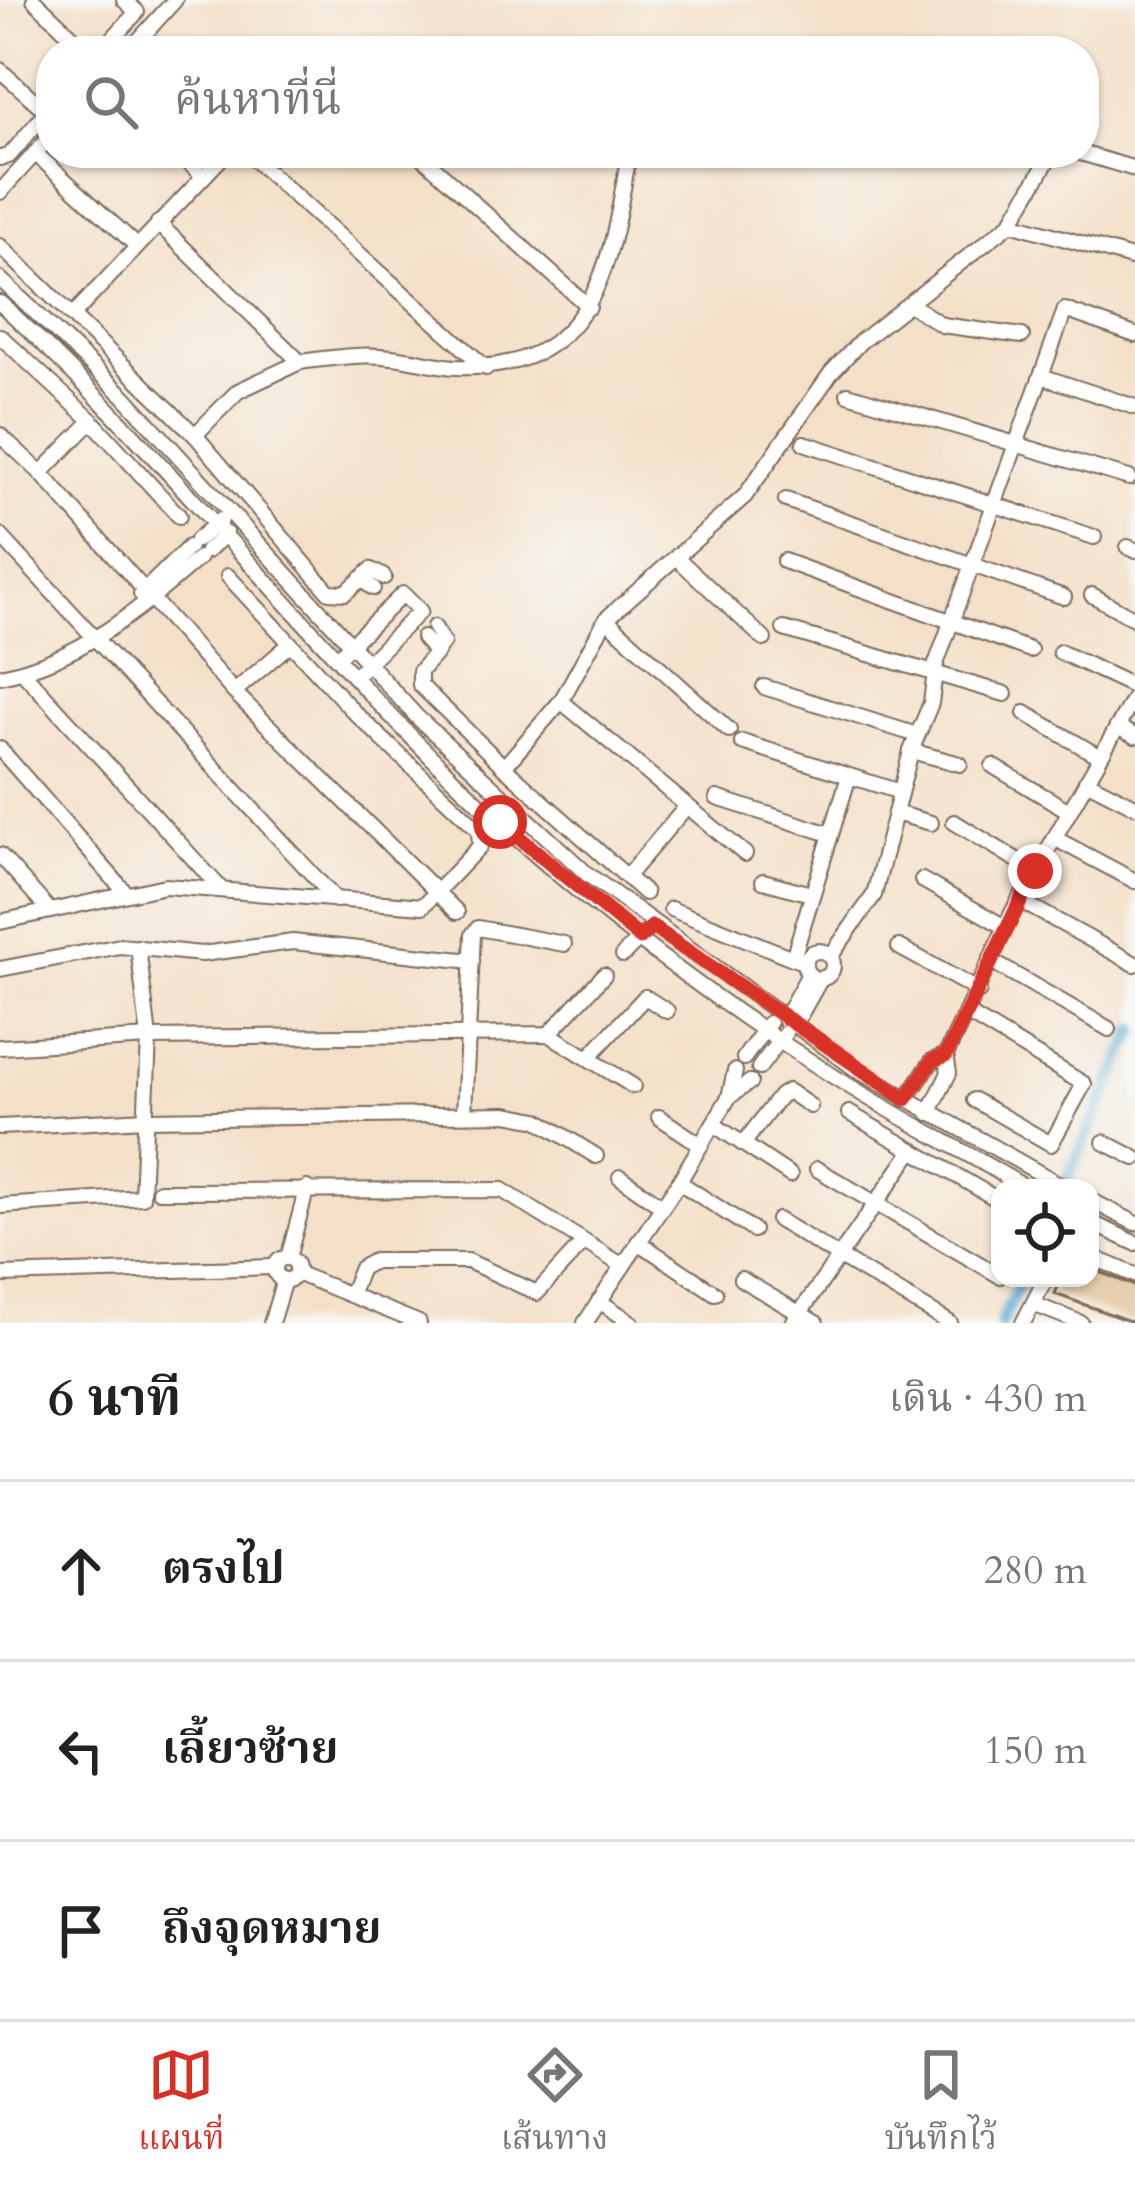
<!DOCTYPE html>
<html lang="th">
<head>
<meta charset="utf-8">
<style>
  :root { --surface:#fff; --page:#f6f6f6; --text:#222; --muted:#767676; --line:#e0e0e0; --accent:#d93025 }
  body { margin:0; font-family:Cardo,"Noto Serif Thai",serif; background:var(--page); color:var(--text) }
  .controls { position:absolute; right:36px; bottom:36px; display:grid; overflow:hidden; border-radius:24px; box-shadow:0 3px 9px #0004 }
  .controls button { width:108px; height:108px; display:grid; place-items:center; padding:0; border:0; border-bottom:3px solid var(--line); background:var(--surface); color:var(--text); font:60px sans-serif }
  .stop { position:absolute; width:36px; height:36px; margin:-27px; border:9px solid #d93025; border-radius:50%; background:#fff }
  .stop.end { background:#d93025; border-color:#fff; box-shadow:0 3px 12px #0008 }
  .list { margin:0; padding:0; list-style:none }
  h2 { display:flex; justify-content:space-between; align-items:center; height:156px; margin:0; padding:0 48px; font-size:51px }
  h2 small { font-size:39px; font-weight:400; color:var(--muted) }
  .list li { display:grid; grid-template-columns:78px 1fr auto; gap:36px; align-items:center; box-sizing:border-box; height:180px; padding:0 48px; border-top:3px solid var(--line) }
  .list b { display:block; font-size:45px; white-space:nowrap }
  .list em { font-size:39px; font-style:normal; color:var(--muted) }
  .icon { flex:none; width:66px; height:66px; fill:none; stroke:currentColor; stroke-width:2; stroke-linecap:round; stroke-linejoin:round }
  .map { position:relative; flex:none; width:1135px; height:1323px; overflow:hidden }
  .search { position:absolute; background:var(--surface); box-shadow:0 3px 9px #0004; left:36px; right:36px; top:36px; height:132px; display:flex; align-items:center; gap:30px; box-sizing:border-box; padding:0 42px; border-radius:48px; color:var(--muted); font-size:45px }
  .sheet { height:696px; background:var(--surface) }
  nav { display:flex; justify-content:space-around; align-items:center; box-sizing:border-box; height:168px; border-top:3px solid var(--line); background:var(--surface); font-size:33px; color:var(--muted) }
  nav a { display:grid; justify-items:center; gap:6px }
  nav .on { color:var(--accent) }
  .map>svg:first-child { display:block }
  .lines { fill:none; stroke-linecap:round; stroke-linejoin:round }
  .canal { stroke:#5aaad4; stroke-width:12 }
  .building { fill:#deba8a }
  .minor-casing { stroke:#7c6a5a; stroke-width:18 }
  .minor { stroke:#fff; stroke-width:14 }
  .route { stroke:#d93025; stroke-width:15 }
</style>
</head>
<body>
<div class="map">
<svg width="1135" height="1323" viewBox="0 0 1135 1323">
  <rect width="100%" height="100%" fill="#f6f6f2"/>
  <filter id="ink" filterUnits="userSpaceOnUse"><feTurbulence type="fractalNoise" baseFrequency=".00833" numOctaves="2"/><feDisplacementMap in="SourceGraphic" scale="24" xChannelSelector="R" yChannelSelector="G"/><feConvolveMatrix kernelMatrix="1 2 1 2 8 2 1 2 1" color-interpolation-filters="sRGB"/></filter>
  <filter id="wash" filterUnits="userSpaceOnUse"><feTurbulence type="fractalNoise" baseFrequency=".004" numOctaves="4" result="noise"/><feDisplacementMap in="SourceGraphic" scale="48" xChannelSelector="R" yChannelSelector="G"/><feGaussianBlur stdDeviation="2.7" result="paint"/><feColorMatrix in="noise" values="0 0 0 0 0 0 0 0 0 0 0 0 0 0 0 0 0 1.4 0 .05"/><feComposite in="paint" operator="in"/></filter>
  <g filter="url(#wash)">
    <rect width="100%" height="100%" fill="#f4e0c8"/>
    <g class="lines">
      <g class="canal">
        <path d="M 1063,1188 L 1135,1030"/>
        <path d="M 1001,1323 L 1022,1278"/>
      </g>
    </g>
    <g id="blocks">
      <path class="building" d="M 1090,1268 L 1135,1286 L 1135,1323 L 1055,1294 L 1061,1278 L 1090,1278 Z"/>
    </g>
  </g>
  <g filter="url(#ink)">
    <use href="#blocks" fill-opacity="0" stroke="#7c6a5a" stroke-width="3"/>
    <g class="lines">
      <g class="minor-casing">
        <g id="minor">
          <path d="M 34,0 L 87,51"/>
          <path d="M 101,51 L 137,12 L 124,0"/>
          <path d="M 129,51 L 175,0"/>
          <path d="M 0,70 L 47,112"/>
          <path d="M 35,153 L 137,246"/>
          <path d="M 178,153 L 203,176"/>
          <path d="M 247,153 L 486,368"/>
          <path d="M 418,153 L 589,307"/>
          <path d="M 1081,153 L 1135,169"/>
          <path d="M 0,158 L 9,156 L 51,107"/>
          <path d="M 0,192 L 51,136"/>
          <path d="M 158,223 L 300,362 L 238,391 L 195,435"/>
          <path d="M 1011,223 L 1135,259"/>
          <path d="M 0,246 L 195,435 L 329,592 L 345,593 L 361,579"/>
          <path d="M 0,279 L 124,396 L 417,717 L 587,874 L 860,1072 L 1066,1188"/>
          <path d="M 0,303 C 166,454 302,634 464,789 C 572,893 696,988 822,1069 C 888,1112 958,1147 1026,1188"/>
          <path d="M 911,305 L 942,325 L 1022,336"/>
          <path d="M 73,315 L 226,153"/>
          <path d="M 0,336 L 92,421 L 179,516"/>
          <path d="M 300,362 C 330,358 361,353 392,357 C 413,359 434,366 456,367 C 596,373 611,263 629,153"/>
          <path d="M 1041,376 L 1135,407"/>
          <path d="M 848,394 L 1129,478"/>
          <path d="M 0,435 L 41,473 L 234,692 L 457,912"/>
          <path d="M 804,443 L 1094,537"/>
          <path d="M 41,473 L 92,421"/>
          <path d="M 786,500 L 1064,597"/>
          <path d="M 0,535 L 336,900"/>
          <path d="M 197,540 L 221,520"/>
          <path d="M 1128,547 L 1135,550"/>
          <path d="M 207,551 L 226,534"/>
          <path d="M 678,559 L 764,639"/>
          <path d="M 784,561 L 1030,650"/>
          <path d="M 373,588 L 361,579 L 371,570 L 384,577"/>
          <path d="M 141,594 L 189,547"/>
          <path d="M 1092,595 L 1135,619"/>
          <path d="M 606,619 L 729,730"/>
          <path d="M 784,629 L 1005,694"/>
          <path d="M 423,638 L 436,653 L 443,642 L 434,627"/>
          <path d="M 1060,652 L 1135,687"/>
          <path d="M 342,653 L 403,594 L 420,611 L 360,671"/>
          <path d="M 436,653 L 420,671 L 420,685 L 504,767 L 561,701 L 606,619 L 745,496 L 831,373 L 860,342 L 1011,223 L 1052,153"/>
          <path d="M 23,672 L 221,889"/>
          <path d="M 0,676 C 78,661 141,609 199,558"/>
          <path d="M 764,687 L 917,735"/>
          <path d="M 234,692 L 290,644"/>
          <path d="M 561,701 L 745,854"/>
          <path d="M 1025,713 L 1100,757"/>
          <path d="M 1117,727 L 1135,736"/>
          <path d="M 742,742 L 900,792"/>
          <path d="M 0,749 L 126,893"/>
          <path d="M 911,751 L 960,764"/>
          <path d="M 993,766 L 1069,811"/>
          <path d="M 504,767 L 645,893"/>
          <path d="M 1086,781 L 1135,806"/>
          <path d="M 717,798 L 830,834"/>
          <path d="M 895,813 L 931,823"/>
          <path d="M 954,822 L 1035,871"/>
          <path d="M 1054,838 L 1135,881"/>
          <path d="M 0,855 L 50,911"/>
          <path d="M 627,876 L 687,806"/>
          <path d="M 922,880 L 1005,927"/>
          <path d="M 763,881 L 811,894"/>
          <path d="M 1019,900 L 1135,964"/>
          <path d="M 671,909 L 805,963"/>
          <path d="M 0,922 L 165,886 L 423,906 L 480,846 L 479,830 L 355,713 L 228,576"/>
          <path d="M 899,947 L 979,991"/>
          <circle cx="819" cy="965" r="14"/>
          <path d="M 623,955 L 644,934"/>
          <path d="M 830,957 L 874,895 L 911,751 L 931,703 L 936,664 L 1065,310 L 1135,335"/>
          <path d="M 793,958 L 849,776"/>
          <path d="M 991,961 L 1109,1029"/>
          <path d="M 0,969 L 120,946 L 202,954 L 293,942 L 472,961"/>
          <path d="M 968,1014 L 1084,1084 L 1051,1144 L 974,1100"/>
          <path d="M 784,1019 L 809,974"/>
          <path d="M 794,1026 L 821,978"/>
          <path d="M 549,1034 L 633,1086"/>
          <path d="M 0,1047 L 149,1038 L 549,1034 L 604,975"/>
          <path d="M 946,1055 L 1012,913 L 1135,696"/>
          <path d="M 589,1057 L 645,997 L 667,1011"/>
          <path d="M 744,1058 L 769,1023"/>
          <path d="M 759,1068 L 785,1033"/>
          <path d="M 729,1097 L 750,1082"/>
          <path d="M 906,1099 L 932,1061 L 946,1055 L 949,1073 L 929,1113"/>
          <path d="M 464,1113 L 473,934 L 478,928 L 564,944"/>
          <path d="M 849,1113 L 1000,1201"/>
          <path d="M 659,1117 L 701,1145"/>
          <path d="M 713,1124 L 790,1175"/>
          <path d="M 0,1127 L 146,1119 L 507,1114 L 538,1120 L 596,1156"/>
          <path d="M 1104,1142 L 1135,1158"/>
          <path d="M 743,1144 L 780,1096 L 788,1091 L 810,1106"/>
          <path d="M 817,1169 L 1000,1276"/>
          <path d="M 620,1177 L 662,1206"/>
          <path d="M 679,1182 L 753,1230"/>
          <path d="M 159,1191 L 502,1190 L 623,1266"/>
          <path d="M 1090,1200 L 1135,1223"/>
          <path d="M 0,1206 L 142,1197 L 149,1038 L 138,947"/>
          <path d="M 778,1220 L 950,1323"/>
          <path d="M 1090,1222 L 1135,1243"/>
          <path d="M 638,1242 L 715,1293"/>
          <path d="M 1090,1256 L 1135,1275"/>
          <circle cx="286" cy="1269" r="11"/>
          <path d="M 288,1258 L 307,1188"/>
          <path d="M 296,1273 L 419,1323"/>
          <path d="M 0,1275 L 274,1267"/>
          <path d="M 741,1279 L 816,1323"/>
          <path d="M 350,1295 L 361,1268 L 374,1261 L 468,1261 L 537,1293 L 583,1243"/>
          <path d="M 599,1301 L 632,1323"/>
          <path d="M 1033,1304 L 1081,1323"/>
          <path d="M 271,1323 L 284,1280"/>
          <path d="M 585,1323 L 679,1182 L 729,1097 L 735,1071"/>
          <path d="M 793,1323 L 913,1150"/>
          <path d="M 1023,1323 L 1046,1278"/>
        </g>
      </g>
      <use href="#minor" class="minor"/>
    </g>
  </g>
  <g class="lines" filter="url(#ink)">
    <path class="route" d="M 500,822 L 640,938 L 652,927 L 906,1099 L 932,1061 L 946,1055 L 1035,871"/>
  </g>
</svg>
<div class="controls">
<button><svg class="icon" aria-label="locate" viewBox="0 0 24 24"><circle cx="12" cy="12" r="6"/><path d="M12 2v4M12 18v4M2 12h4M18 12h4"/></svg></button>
</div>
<div class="stop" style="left:500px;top:822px"></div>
<div class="stop end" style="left:1035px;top:871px"></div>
<div class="search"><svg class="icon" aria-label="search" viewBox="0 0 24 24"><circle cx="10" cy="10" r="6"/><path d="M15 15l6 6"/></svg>ค้นหาที่นี่</div>
</div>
<section class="sheet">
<h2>6 นาที<small>เดิน · 430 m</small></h2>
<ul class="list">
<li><svg class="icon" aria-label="ahead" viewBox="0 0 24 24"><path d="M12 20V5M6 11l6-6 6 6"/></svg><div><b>ตรงไป</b></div><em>280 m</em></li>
<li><svg class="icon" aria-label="left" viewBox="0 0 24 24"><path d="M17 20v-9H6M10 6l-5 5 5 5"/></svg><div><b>เลี้ยวซ้าย</b></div><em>150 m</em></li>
<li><svg class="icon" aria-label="arrive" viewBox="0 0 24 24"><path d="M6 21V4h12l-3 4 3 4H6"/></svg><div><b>ถึงจุดหมาย</b></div></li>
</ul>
</section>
<nav>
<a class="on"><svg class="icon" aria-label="map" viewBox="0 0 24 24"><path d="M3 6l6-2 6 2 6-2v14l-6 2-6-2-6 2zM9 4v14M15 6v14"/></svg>แผนที่</a>
<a><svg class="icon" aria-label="directions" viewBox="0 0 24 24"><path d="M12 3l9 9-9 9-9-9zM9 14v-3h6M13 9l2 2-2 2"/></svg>เส้นทาง</a>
<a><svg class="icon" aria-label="saved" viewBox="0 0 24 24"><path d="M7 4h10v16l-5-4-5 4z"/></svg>บันทึกไว้</a>
</nav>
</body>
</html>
